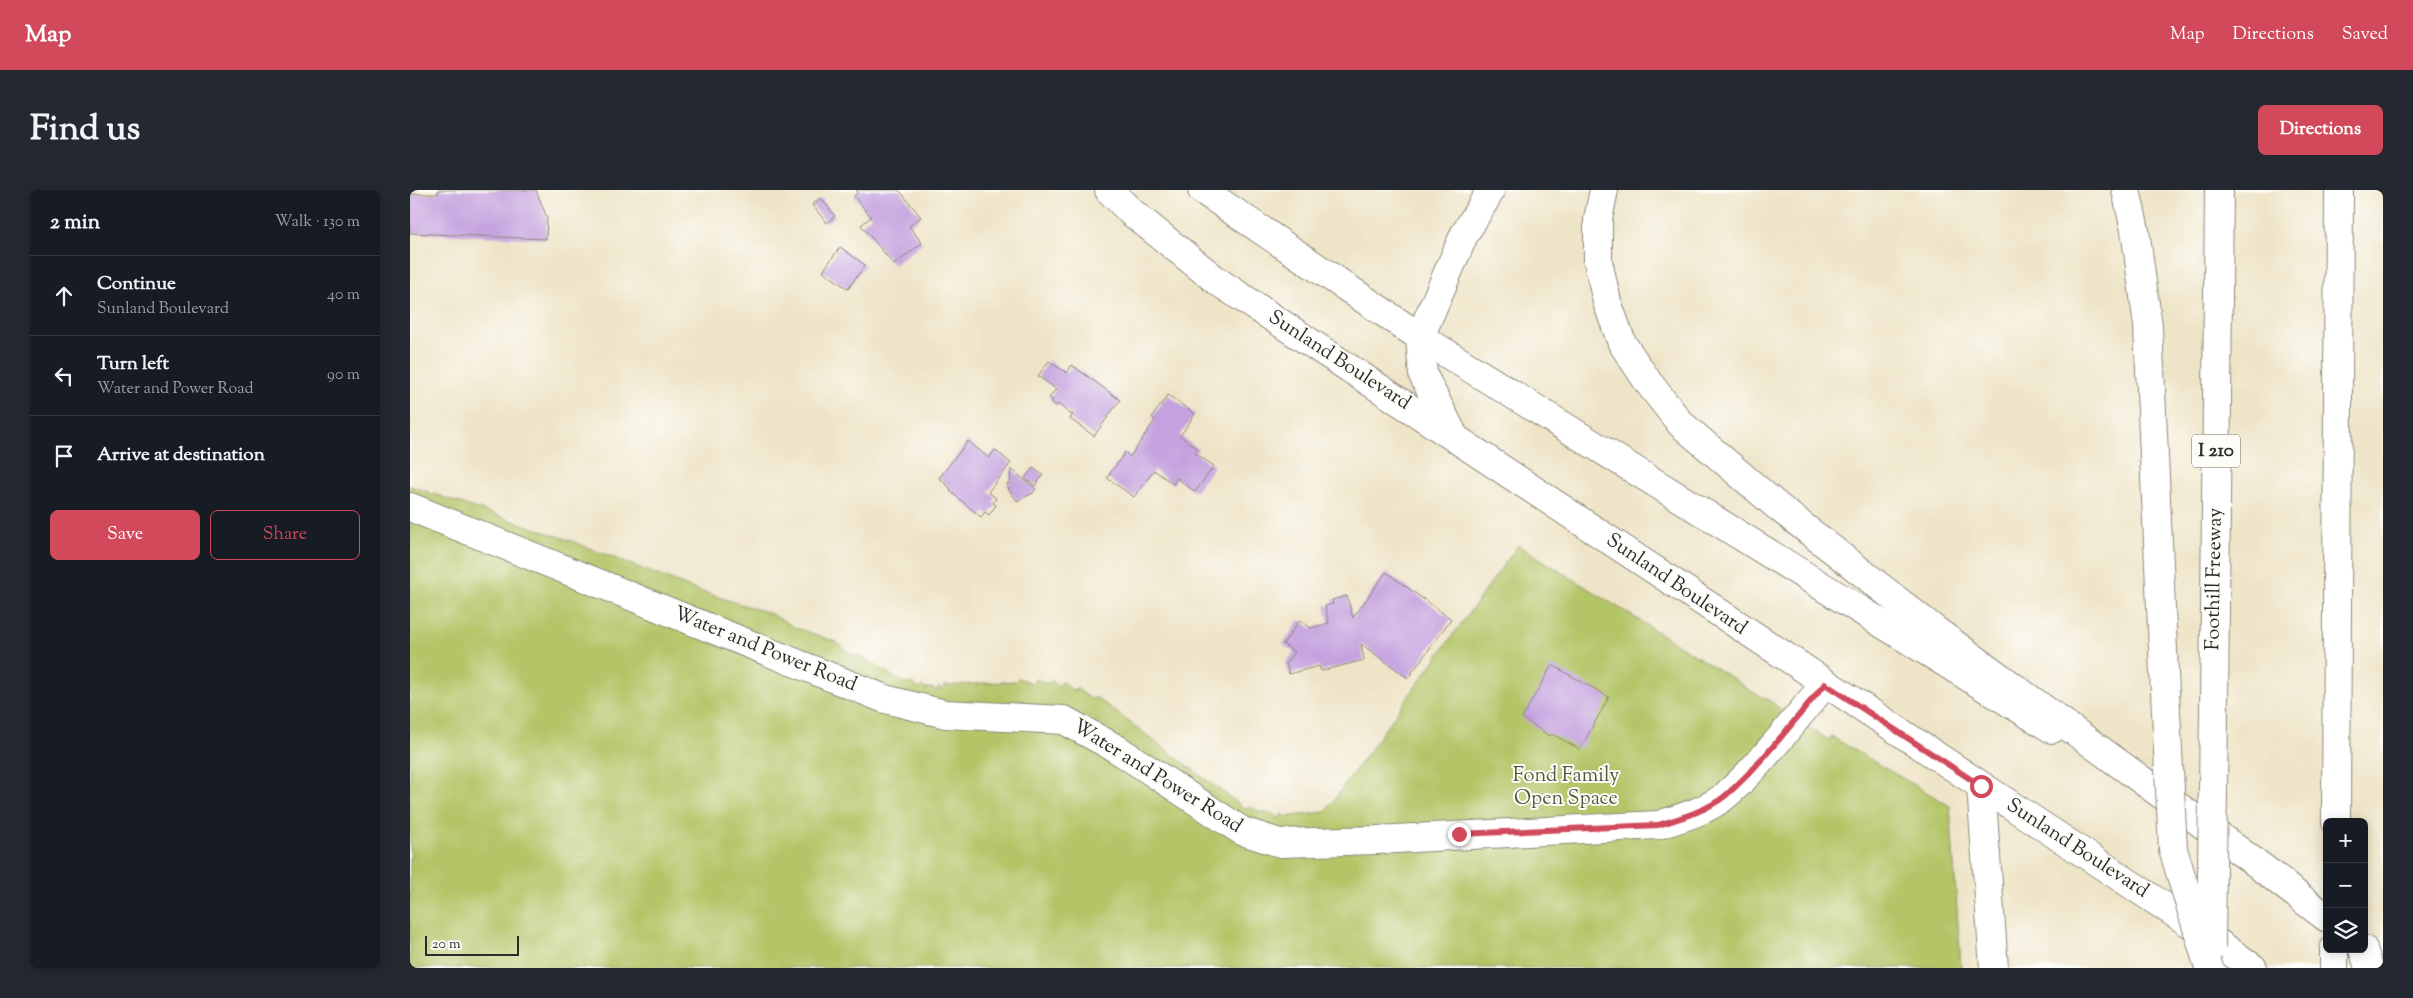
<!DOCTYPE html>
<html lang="en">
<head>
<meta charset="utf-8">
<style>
  :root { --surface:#171b24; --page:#242831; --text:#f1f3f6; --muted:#9ea1a6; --line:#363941; --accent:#d1495b }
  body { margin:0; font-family:"Sorts Mill Goudy",serif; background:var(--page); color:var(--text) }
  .controls { position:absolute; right:15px; bottom:15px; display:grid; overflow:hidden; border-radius:8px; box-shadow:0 2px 12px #0003 }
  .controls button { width:45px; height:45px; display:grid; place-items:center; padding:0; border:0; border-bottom:1px solid var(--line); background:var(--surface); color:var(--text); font:25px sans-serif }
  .scale { position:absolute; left:15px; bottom:12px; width:94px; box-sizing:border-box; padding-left:5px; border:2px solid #2b2b2b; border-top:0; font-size:14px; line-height:18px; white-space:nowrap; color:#2b2b2b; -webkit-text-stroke:4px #fdfcf7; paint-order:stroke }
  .stop { position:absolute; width:15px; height:15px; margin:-11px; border:4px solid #d1495b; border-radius:50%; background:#fff }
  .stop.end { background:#d1495b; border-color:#fff; box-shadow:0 1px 5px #0008 }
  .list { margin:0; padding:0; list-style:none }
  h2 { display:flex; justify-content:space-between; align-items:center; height:65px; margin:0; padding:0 20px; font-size:21px }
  h2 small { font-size:16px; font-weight:400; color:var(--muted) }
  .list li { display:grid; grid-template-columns:32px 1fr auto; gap:15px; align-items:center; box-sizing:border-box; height:80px; padding:0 20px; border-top:1px solid var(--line) }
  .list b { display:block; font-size:19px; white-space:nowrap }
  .list p { margin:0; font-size:16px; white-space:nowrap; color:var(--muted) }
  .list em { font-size:16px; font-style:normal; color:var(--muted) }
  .actions { display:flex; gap:10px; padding:15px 20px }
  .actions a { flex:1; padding:11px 0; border:1px solid var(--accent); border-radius:8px; text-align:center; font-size:18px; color:var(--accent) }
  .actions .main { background:var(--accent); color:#fff }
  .icon { flex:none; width:28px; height:28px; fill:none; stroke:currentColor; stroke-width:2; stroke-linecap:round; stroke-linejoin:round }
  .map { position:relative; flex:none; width:1973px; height:778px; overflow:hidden; border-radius:8px }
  header { display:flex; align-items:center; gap:30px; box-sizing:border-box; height:70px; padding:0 25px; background:var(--accent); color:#fff }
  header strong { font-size:24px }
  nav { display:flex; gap:28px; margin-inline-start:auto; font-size:18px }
  .intro { display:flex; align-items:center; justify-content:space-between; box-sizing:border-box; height:120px; padding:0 30px }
  h1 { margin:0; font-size:35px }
  .button { padding:12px 22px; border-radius:8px; background:var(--accent); color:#fff; font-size:18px; font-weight:700 }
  main { display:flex; gap:30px; padding:0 30px }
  aside { flex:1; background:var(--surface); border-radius:8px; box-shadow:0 2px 12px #0003 }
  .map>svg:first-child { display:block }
  .green { fill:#b4c568; stroke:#70784a }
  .building { fill:#c4a1df }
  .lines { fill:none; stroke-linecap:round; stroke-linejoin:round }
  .minor-casing { stroke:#8c8879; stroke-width:30 }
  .major-casing { stroke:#8c8879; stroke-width:30 }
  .highway-casing { stroke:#8c8879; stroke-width:30 }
  .minor { stroke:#fff; stroke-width:28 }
  .major { stroke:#fff; stroke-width:28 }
  .highway { stroke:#fff; stroke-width:28 }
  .highway-bridge-casing { stroke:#8c8879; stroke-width:30; stroke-linecap:butt }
  .highway-bridge { stroke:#fff; stroke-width:28 }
  .route { stroke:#d1495b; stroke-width:6 }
  .labels { text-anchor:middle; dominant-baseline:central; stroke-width:4; stroke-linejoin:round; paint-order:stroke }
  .shield { fill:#fdfcf7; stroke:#6a6a68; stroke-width:1 }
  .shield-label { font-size:19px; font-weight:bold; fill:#2b2b2b }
  .street-label { font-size:20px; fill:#2b2b2b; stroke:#fdfcf7 }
  .park-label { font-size:20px; fill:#54593d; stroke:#fdfcf7 }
</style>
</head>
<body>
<header>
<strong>Map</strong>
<nav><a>Map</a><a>Directions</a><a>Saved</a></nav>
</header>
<div class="intro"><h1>Find us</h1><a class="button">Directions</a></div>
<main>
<aside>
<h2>2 min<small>Walk · 130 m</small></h2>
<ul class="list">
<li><svg class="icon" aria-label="ahead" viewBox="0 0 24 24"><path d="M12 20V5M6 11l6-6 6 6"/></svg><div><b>Continue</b><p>Sunland Boulevard</p></div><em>40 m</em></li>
<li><svg class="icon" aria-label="left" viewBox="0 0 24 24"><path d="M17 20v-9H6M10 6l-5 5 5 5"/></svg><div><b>Turn left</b><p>Water and Power Road</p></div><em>90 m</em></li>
<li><svg class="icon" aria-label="arrive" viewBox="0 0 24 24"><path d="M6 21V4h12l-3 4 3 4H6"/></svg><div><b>Arrive at destination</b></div></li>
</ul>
<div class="actions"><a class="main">Save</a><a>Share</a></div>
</aside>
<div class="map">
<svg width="1973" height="778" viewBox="0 0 1973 778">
  <rect width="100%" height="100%" fill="#fdfcf7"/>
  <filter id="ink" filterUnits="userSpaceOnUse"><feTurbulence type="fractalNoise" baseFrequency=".02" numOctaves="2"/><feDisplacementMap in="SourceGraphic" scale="10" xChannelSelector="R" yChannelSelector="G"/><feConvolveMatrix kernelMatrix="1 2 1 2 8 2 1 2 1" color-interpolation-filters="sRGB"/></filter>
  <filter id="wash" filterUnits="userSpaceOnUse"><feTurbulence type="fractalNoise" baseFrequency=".0096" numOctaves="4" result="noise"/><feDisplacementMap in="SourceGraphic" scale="20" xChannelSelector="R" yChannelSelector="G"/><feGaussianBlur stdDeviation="1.12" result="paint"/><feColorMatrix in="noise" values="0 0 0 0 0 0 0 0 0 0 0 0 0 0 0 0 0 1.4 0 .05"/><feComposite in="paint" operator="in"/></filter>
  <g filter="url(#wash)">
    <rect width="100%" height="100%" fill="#eee4c7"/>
    <path class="green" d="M 0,296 L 159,350 L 283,399 L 359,423 L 384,437 L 426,452 L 441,464 L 455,469 L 495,494 L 502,493 L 509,499 L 512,496 L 515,499 L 522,498 L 526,501 L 529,497 L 532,500 L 535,496 L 605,491 L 608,488 L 622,493 L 625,489 L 639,494 L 642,490 L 649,496 L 652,492 L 663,501 L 666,498 L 681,509 L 687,508 L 834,618 L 841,617 C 851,625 861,621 869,628 L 872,624 L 876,627 L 915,622 L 1108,355 L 1325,490 L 1340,501 L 1362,512 L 1384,530 L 1405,541 L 1418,550 L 1422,547 L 1540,616 L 1551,778 L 0,778 Z"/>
    <g id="blocks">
      <g class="building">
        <path d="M 28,0 L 126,0 L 137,28 L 136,49 L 0,43 L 0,4 L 28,4 Z"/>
        <path d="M 446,0 L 489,0 L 511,27 L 499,36 L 512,53 L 484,75 L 451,35 L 461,27 L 444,6 L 448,2 Z"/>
        <path d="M 411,8 L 425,26 L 417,33 L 402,15 Z"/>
        <path d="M 430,57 L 455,75 L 438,99 L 413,81 Z"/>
        <path d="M 639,171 L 657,183 L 662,175 L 710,210 L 684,246 L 660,229 L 663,224 L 660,224 L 648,214 L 647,216 L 641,212 L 643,210 L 639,208 L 646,199 L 628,186 Z"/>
        <path d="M 758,205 L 785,224 L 770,246 L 788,259 L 785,263 L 804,276 L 785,302 L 767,288 L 763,294 L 744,280 L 724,307 L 697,288 L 715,262 L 720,267 L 745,230 L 742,227 Z"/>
        <path d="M 558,251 L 579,268 L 585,260 L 601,273 L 578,302 L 586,308 L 583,313 L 586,315 L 579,325 L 575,322 L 571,327 L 540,301 L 541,299 L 529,288 Z"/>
        <path d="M 623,278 L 633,285 L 625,296 L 615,288 Z"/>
        <path d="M 601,279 L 626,299 L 623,303 L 607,311 L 599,300 L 597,293 L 600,294 Z"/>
        <path d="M 976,382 L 1041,429 L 998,488 L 951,454 L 954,470 L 911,481 L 909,476 L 879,484 L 876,473 L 884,462 L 873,454 L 890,430 L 901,438 L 919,433 L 915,416 L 923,414 L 922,410 L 937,406 L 943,428 Z"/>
        <path d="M 1142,475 L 1199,507 L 1170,559 L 1142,544 L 1140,546 L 1112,528 Z"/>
      </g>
    </g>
  </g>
  <g filter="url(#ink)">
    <use href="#blocks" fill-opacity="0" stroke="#8c8879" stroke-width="1"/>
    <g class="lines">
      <g class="minor-casing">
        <path id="minor" d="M 0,317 L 475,509 L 535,524 L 654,530 L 707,559 L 832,641 L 870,653 L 967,650 L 1248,635 C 1271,628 1296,621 1315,606 C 1351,575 1384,530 1415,494"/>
      </g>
      <g class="major-casing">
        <g id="major">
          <path d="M 699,0 L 720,21 L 807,91 L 1793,742 L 1843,778"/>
          <path d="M 792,0 L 1010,147 L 1642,539"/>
          <path d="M 1853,679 L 1917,728"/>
        </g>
      </g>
      <g class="highway-casing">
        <g id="highway">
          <path d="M 1194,0 L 1188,29 L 1188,71 L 1197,112 L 1212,153 L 1238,192 L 1271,234 L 1367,316 L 1525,440 L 1872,692"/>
          <path d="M 1716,0 L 1725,40 L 1738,136 L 1754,482"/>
          <path d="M 1045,248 L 1013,185 L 1010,147 L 1054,45 L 1081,0"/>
          <path d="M 1804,521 L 1809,0"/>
          <path d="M 1571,596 L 1584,778"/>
          <path d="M 1926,632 L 1929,0"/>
          <path d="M 1953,759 L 1959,778"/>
          <path d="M 1924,778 L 1924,759"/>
        </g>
      </g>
      <use href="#minor" class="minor"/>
      <use href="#major" class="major"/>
      <use href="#highway" class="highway"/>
      <g class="highway-bridge-casing">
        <g id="highway-bridge">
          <path d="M 1754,482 L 1763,659 L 1799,778"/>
          <path d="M 1801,757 L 1804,521"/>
        </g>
      </g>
      <use href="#highway-bridge" class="highway-bridge"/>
    </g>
  </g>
  <g class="lines" filter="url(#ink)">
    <path class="route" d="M 1049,644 L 1248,635 C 1271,628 1296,621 1315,606 C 1351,575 1384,530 1415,494 L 1571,596"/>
  </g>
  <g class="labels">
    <rect class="shield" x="1782" y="244.5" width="48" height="33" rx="4"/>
    <g class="shield-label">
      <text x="1806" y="261">I 210</text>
    </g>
    <g class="street-label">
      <text transform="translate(929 171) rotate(33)">Sunland Boulevard</text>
      <text transform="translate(1805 389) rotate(-89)">Foothill Freeway</text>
      <text transform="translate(1266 395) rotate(34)">Sunland Boulevard</text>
      <text transform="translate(355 460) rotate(22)">Water and Power Road</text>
      <text transform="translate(747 587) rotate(32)">Water and Power Road</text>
      <text transform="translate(1667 659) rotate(33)">Sunland Boulevard</text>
    </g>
    <g class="park-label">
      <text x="1156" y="586">Fond Family<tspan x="1156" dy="23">Open Space</tspan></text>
    </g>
  </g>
</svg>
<div class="controls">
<button>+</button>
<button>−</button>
<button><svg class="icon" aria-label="layers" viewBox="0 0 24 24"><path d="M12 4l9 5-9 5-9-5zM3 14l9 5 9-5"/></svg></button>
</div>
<div class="scale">20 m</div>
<div class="stop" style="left:1571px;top:596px"></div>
<div class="stop end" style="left:1049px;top:644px"></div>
</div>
</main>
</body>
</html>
